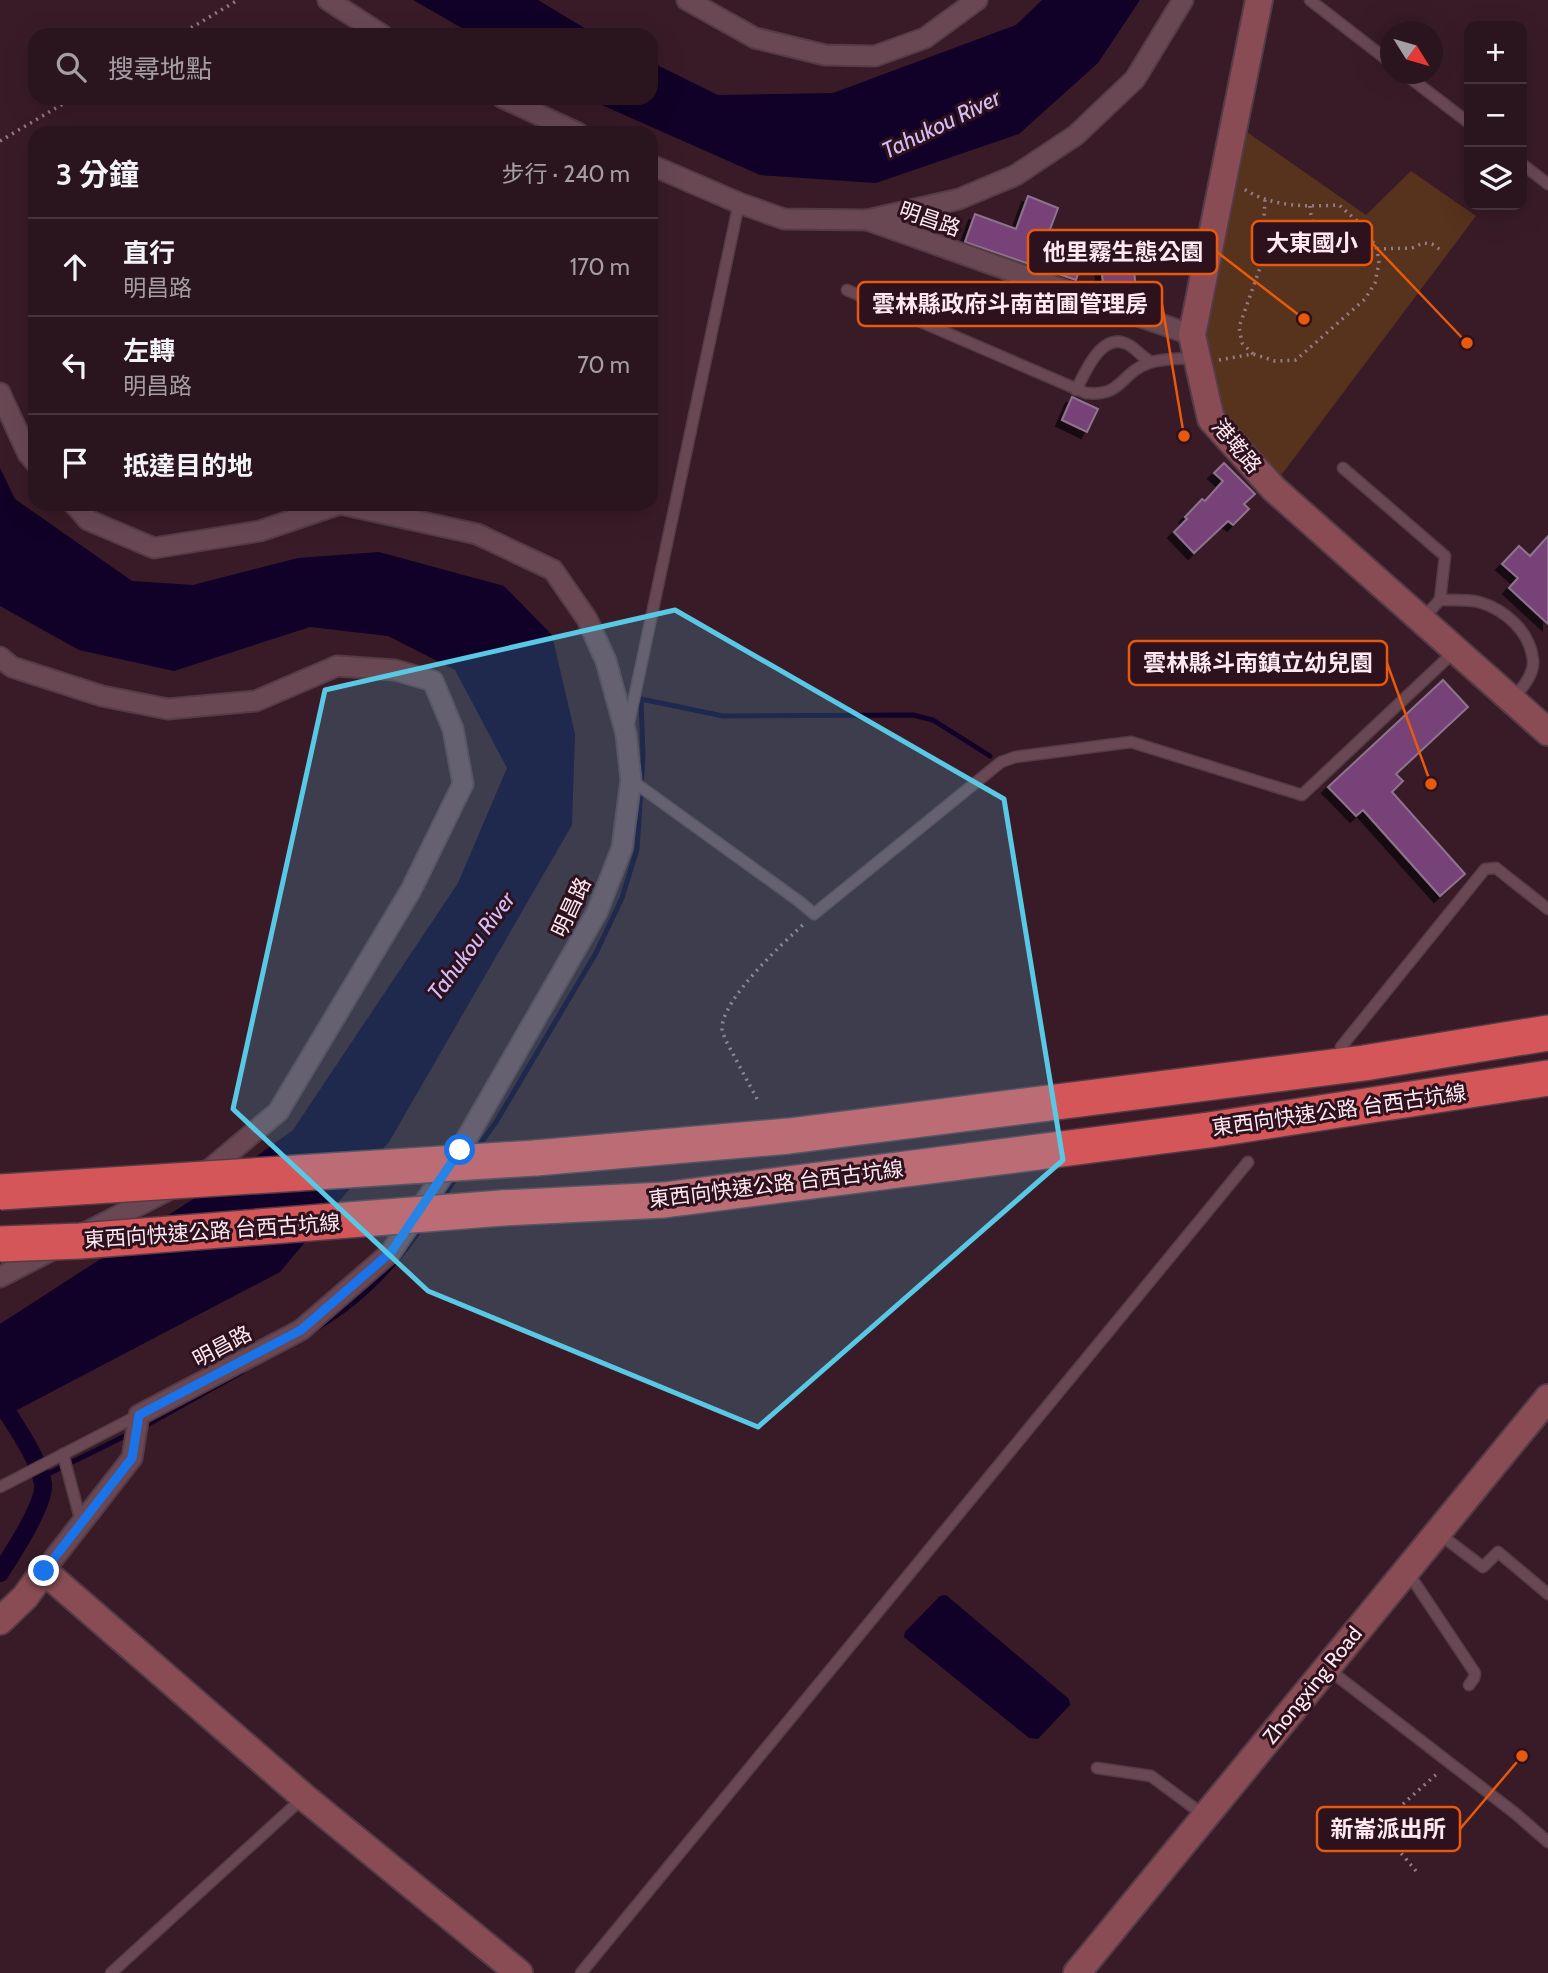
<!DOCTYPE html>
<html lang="zh-TW">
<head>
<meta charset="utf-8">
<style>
  :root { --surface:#2a141d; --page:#321d26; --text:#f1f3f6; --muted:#a59ea4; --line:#46333b }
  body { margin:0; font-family:Cabin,"Noto Sans TC",sans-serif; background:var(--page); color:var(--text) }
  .controls { position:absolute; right:21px; top:21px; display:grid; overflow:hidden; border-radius:14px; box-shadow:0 7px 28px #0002 }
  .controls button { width:63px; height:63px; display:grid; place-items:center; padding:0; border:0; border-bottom:2px solid var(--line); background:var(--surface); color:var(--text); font:35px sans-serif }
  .compass { position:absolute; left:1380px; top:21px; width:63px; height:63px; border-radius:50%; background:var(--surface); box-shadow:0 7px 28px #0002; rotate:127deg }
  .stop { position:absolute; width:21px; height:21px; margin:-16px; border:5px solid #1a73e8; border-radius:50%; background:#fff }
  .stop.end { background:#1a73e8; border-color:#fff; box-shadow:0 2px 7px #0008 }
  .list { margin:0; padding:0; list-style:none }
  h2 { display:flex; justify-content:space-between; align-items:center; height:91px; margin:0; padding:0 28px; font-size:30px }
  h2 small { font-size:23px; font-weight:400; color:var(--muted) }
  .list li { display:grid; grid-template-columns:46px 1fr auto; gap:21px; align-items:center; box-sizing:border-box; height:98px; padding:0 28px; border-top:2px solid var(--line) }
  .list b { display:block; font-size:26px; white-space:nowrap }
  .list p { margin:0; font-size:23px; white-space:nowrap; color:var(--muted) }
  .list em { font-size:23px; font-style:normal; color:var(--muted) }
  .icon { flex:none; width:38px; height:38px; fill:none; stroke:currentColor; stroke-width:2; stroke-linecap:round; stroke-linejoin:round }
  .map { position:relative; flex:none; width:1548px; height:1973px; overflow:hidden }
  .search { position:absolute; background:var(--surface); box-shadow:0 7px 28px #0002; left:28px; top:28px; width:630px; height:77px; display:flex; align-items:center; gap:18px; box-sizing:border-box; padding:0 24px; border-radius:21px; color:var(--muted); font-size:26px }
  .panel { position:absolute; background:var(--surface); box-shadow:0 7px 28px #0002; left:28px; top:126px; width:630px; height:385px; border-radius:21px }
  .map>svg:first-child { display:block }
  .green { fill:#57321d }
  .water { fill:#110027 }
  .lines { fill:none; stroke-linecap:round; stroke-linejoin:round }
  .stream { stroke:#110027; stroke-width:5 }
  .canal { stroke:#110027; stroke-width:18 }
  .building { fill:#774377; stroke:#8e738d; stroke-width:2; filter:url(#shadow) }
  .lane-casing { stroke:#543b46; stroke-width:13 }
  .street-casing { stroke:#543b46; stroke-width:23 }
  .secondary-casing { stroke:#543b46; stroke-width:30 }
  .highway-casing { stroke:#543b46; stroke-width:38 }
  .path { stroke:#957b85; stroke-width:3.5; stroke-dasharray:2 5; stroke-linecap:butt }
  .lane { stroke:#694854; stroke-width:10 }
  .street { stroke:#694854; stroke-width:19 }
  .secondary { stroke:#894c55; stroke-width:26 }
  .highway { stroke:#d55658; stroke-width:35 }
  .highway-bridge-casing { stroke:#543b46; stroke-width:38; stroke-linecap:butt }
  .highway-bridge { stroke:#d55658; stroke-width:35 }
  .route { stroke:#1a73e8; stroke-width:9 }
  .marked { fill:#59c8e5; fill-opacity:0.2; stroke:#59c8e5; stroke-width:5; stroke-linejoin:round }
  .labels { text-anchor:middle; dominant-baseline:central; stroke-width:6; stroke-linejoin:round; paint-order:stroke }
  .street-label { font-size:21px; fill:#fee9f1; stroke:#2d111d }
  .water-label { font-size:23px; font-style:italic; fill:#d1bef7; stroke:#2d111d }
  .leader { fill:none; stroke:#e8590c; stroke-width:2.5 }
  .callout-dot { fill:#e8590c; stroke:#2d111d; stroke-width:2.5 }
  .callout { fill:#2d111d; stroke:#e8590c; stroke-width:2.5 }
  .callout-label { font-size:23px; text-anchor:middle; font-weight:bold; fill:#fee9f1 }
</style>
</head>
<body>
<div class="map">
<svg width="1548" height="1973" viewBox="0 0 1548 1973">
  <defs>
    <filter id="shadow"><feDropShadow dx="-6" dy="6" stdDeviation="0" flood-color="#0009"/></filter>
  </defs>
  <rect width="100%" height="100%" fill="#381b27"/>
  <path class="green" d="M 1244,130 L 1366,215 L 1411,171 L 1476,216 L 1279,478 L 1221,414 L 1206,345 L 1212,293 Z"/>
  <g class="water">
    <path d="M 413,0 L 538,0 L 596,35 L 474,35 Z"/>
    <path d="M 1042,0 L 1140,0 L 1098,63 L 1019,134 L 876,183 L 760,175 L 586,98 L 651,98 L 651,62 L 718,95 L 833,93 L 1016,25 Z"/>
    <path d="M 0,468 L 15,499 L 132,581 L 193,585 L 298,558 L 379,552 L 504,586 L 552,635 L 575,734 L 572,825 L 389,1142 L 280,1272 L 0,1419 L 0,1324 L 235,1172 L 293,1130 L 458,883 L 507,768 L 455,670 L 388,636 L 310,627 L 174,671 L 79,650 L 0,606 Z"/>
    <path d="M 946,1595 L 1069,1699 L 1070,1705 L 1038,1739 L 1029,1738 L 904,1637 L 905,1632 L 940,1596 Z"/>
  </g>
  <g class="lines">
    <g class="stream">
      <path d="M 478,1147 L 496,1122 L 596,953 L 622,898 L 637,849 L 643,756 L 641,699 L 723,716 L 913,715 L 933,720 L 990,756"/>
      <path d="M 442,1199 L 458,1175"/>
      <path d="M 317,1328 C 360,1303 394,1268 422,1227"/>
      <path d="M 143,1427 L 242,1372"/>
      <path d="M 40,1478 L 131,1433"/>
    </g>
    <path class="canal" d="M 0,1401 C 14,1424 39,1458 43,1484 C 45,1504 11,1556 0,1573"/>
  </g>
  <g class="building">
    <path d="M 1028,196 L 1058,208 L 1046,240 L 1085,252 L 1076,280 L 965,242 L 975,214 L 1016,229 Z"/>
    <path d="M 1132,254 L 1136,288 L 1104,291 L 1100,258 Z"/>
    <path d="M 1072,397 L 1098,409 L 1087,432 L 1062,420 Z"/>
    <path d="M 1224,463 L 1255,494 L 1244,504 L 1249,509 L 1233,525 L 1228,521 L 1194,553 L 1174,532 L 1187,519 L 1185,517 L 1202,499 L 1205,501 L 1223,481 L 1214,473 Z"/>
    <path d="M 1548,536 L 1548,624 L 1509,588 L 1518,578 L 1502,564 L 1519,546 L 1530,556 Z"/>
    <path d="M 1443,680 L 1468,707 L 1396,774 L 1403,781 L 1392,792 L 1465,874 L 1440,896 L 1363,810 L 1356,816 L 1328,787 Z"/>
  </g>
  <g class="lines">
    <g class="lane-casing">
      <g id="lane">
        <path d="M 1310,0 L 1390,62"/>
        <path d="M 1405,74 L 1469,123"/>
        <path d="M 1522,164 L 1548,184"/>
        <path d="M 847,290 L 1086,393 C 1123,397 1121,372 1149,363 C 1163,358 1180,359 1194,358"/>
        <path d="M 1076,390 C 1085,373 1102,329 1129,345 C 1136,349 1142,357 1151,362"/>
        <path d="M 1343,468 L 1445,556 L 1440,600"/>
        <path d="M 1422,619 L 1440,600 C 1453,600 1468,599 1479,602 C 1506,610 1530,632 1533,660 C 1535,674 1521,689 1513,699"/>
        <path d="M 628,727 L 739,203"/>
        <path d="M 631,780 L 800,902 L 814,914 L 1001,762 L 1015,757 L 1131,742 L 1302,795 L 1456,650"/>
        <path d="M 1341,1047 L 1485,869 L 1496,868 L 1548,909"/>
        <path d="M 63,1454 L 81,1522"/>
        <path d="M 0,1487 L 139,1415"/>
        <path d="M 1438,1533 L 1483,1567 L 1498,1552 L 1548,1594"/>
        <path d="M 1407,1571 L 1475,1673 L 1474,1678 L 1469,1685"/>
        <path d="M 1328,1669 L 1516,1814 L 1548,1842"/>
        <path d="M 1097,1768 L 1151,1776 L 1205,1816"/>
        <path d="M 111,1973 L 304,1797"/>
        <path d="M 581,1973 L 1248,1162"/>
      </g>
    </g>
    <g class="street-casing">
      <g id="street">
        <path d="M 328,0 L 382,35"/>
        <path d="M 687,0 L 755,38 L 825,55 L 875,56 L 925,38 L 977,0"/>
        <path d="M 503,98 L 578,133"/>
        <path d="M 651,165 L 739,203 L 784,219 L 867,220 L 1192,335"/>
        <path d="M 867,220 L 959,199 L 1016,175 L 1076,135 L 1135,79 L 1183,0"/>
        <path d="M 0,393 L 28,454 L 35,462"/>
        <path d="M 0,657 L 12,667 L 102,696 L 168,709 L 256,701 L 337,666 L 395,670 L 433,681 L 453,729 L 463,784 L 411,890 L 278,1112 L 210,1169 L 199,1174"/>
        <path d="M 87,1232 L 172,1188"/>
        <path d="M 0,1277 L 54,1249"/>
        <path d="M 44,1571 L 132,1458 L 139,1415 L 301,1330 L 391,1252 L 460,1150 L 597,912 L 622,848 L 631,780 L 626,734 L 606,661 L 587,619 L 553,570 L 477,534 L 340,504 L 260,531 L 154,548 L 88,520 L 74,504"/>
      </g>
    </g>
    <g class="secondary-casing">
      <g id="secondary">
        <path d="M 1259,0 L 1192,335 L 1211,419 L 1274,489 L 1548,732"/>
        <path d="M 0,1621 L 25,1597 L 44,1571 L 304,1797 L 519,1973"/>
        <path d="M 1077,1973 L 1548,1398"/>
      </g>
    </g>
    <g class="highway-casing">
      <g id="highway">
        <path d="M 535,1158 L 789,1136 L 1364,1063 L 1548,1033"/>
        <path d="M 502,1208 L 664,1200 L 1209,1130 L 1548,1078"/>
      </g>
    </g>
    <g class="path">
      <path d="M 179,35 L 238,0"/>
      <path d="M 0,141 L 73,98"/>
      <path d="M 1310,206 C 1311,225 1321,250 1345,241 C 1352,239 1359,232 1365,228"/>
      <path d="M 1377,249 L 1412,248 L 1423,243 L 1432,244 L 1442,251"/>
      <path d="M 1253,354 L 1242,343 L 1239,327 L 1261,265 L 1265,200"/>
      <path d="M 1219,360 L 1253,354 L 1275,361 L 1296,360 L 1365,299 L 1375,283 L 1379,263 L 1377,249 L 1365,228 L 1339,205 C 1306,207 1272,207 1244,189"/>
      <path d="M 757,1099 L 725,1039 C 724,1035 722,1032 722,1028 C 723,998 783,943 805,923"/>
      <path d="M 1416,1871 L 1385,1834 L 1394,1812 L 1439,1772"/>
    </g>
    <use href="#lane" class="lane"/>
    <use href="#street" class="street"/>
    <use href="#secondary" class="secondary"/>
    <use href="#highway" class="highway"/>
    <g class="highway-bridge-casing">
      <g id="highway-bridge">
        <path d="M 0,1192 L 535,1158"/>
        <path d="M 0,1244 L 80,1241 L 502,1208"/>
      </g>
    </g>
    <use href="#highway-bridge" class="highway-bridge"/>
  </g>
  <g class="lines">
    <path class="route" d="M 44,1571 L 132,1458 L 139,1415 L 301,1330 L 391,1252 L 460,1150"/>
  </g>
  <path class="marked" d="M 675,610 L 1004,799 L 1063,1160 L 758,1427 L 428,1291 L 233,1109 L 325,690 Z"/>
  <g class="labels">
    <g class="street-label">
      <text transform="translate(930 219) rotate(19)">明昌路</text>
      <text transform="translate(1237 446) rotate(50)">港墘路</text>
      <text transform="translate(571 907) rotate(-65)">明昌路</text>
      <text transform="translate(1339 1110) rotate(-8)">東西向快速公路 台西古坑線</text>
      <text transform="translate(776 1184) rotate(-7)">東西向快速公路 台西古坑線</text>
      <text transform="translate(212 1231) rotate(-4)">東西向快速公路 台西古坑線</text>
      <text transform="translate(222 1346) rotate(-28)">明昌路</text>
      <text transform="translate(1312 1685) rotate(-51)">Zhongxing Road</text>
    </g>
    <g class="water-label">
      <text transform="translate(941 124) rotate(-26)">Tahukou River</text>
      <text transform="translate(471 946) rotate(-53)">Tahukou River</text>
    </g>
  </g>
  <path class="leader" d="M1467 343L1372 243M1304 319L1217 252M1184 436L1162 304M1431 784L1387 663M1522 1756L1460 1829"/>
  <g class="callout-dot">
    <circle cx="1467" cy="343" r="7"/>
    <circle cx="1304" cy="319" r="7"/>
    <circle cx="1184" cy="436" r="7"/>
    <circle cx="1431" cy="784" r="7"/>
    <circle cx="1522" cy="1756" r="7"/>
  </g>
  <g class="callout">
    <rect x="1252" y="221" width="120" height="44" rx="7"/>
    <rect x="1028" y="230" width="189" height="44" rx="7"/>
    <rect x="858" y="282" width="304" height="44" rx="7"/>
    <rect x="1129" y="641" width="258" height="44" rx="7"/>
    <rect x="1317" y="1807" width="143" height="44" rx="7"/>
  </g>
  <g class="callout-label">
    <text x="1312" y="251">大東國小</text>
    <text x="1123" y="260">他里霧生態公園</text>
    <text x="1010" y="312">雲林縣政府斗南苗圃管理房</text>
    <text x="1258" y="671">雲林縣斗南鎮立幼兒園</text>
    <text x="1388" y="1837">新崙派出所</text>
  </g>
</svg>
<div class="controls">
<button>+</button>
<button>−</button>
<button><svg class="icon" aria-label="layers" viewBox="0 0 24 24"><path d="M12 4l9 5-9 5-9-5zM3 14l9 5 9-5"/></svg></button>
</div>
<svg class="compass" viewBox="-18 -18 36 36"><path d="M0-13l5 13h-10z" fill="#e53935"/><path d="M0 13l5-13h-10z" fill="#a59ea4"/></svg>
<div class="stop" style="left:460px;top:1150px"></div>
<div class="stop end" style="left:44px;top:1571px"></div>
<div class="search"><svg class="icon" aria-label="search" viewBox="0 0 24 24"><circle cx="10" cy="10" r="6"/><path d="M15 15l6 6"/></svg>搜尋地點</div>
<section class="panel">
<h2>3 分鐘<small>步行 · 240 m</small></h2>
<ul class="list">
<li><svg class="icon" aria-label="ahead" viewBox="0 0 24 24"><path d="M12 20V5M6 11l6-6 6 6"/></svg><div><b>直行</b><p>明昌路</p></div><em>170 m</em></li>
<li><svg class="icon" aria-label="left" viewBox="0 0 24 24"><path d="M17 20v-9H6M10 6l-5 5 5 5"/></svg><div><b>左轉</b><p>明昌路</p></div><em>70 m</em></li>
<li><svg class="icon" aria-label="arrive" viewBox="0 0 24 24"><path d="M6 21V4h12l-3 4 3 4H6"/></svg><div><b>抵達目的地</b></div></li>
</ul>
</section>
</div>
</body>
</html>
